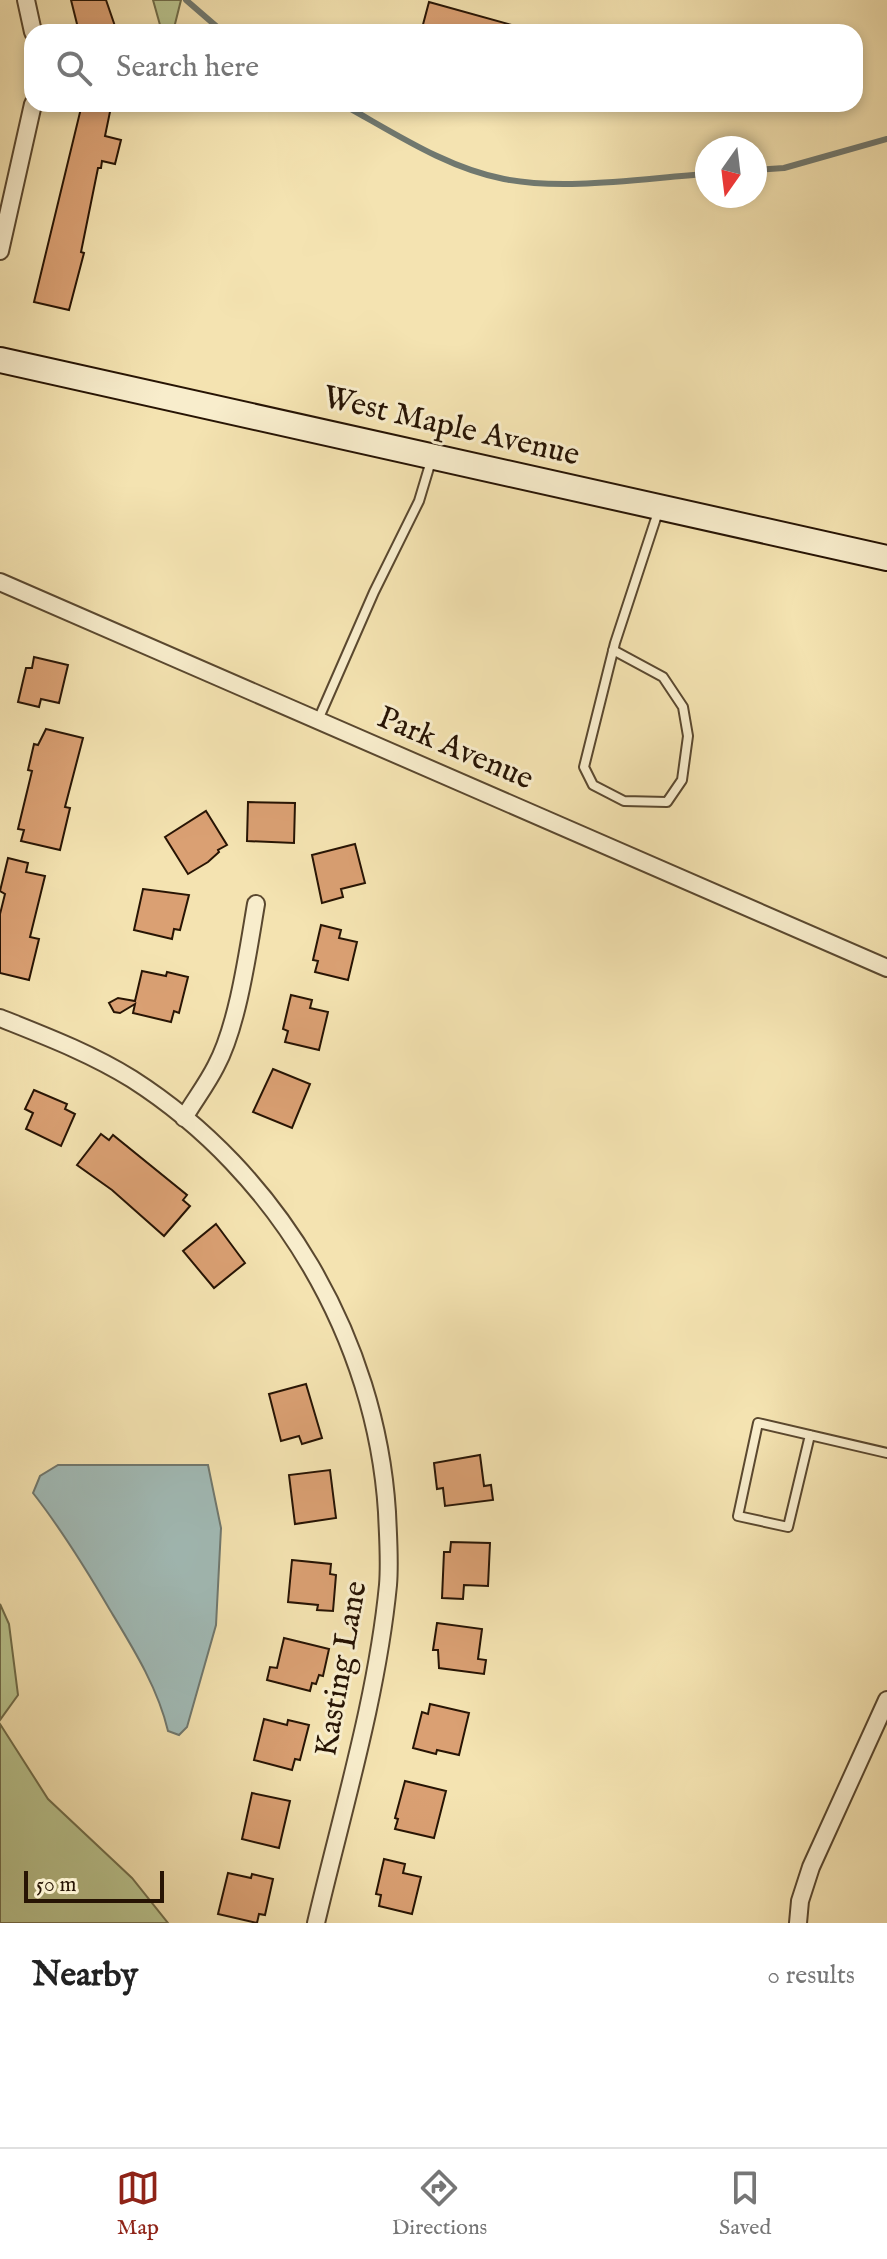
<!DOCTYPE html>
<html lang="en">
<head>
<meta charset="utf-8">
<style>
  :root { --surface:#fff; --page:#f2f2f2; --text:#222; --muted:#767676; --line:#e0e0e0; --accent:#8f2418 }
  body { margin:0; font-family:"IM FELL English",serif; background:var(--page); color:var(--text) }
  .compass { position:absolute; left:695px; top:136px; width:72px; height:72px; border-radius:50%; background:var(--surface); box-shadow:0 4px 12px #0003; rotate:194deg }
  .scale { position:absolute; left:24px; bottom:20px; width:140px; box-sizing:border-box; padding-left:8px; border:4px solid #271404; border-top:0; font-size:22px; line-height:28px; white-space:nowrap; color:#271404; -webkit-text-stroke:6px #f8edcc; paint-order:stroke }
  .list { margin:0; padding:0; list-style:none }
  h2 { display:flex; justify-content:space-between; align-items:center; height:104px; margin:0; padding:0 32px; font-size:34px }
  h2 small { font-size:26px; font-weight:400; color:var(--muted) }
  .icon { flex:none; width:44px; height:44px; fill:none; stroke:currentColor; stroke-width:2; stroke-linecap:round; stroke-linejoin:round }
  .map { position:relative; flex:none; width:887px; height:1923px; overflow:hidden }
  .search { position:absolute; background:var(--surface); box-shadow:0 4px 12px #0003; left:24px; right:24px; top:24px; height:88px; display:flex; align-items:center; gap:20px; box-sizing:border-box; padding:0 28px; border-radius:24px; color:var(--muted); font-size:30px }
  .sheet { height:224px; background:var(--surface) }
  nav { display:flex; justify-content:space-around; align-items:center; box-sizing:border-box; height:112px; border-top:2px solid var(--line); background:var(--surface); font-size:22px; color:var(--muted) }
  nav a { display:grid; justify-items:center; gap:4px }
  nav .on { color:var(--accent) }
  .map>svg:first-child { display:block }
  .green { fill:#b9c48e; stroke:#706c49; stroke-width:2 }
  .water { fill:#a1bbb7; stroke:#70786f; stroke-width:2 }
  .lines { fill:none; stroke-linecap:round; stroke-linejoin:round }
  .stream { stroke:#70786f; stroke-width:6 }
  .building { fill:#daa073; stroke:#271404; stroke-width:2 }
  .lane-casing { stroke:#5a482f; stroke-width:12 }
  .street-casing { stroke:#5a482f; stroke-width:20 }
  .secondary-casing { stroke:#271404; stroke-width:28 }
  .lane { stroke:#f8edcc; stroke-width:8 }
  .street { stroke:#f8edcc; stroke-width:16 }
  .secondary { stroke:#f8edcc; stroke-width:24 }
  .labels { text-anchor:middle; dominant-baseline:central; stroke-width:6; stroke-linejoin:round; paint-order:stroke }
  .street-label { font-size:32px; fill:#271404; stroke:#f8edcc }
</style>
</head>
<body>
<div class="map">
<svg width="887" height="1923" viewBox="0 0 887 1923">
  <rect width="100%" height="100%" fill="#f4e3b1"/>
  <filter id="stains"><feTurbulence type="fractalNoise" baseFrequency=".0025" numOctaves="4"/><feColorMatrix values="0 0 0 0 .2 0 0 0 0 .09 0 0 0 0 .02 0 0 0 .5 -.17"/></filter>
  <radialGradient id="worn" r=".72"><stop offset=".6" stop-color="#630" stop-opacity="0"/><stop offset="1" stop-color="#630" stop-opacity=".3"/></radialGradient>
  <g class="green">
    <path d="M 153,0 L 181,0 L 173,32 L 162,32 Z"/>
    <path d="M 0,1604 L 9,1624 L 18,1695 L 0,1720 Z"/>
    <path d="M 0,1724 L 48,1799 L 132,1878 L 168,1923 L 0,1923 Z"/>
  </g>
  <path class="water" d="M 58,1465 L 208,1465 L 221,1528 L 216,1625 L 187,1727 L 179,1735 L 168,1731 C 158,1688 133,1648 110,1610 C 86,1569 62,1530 33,1493 L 40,1476 Z"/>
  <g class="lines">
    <g class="stream">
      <path d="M 186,0 L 223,32"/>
      <path d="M 342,104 C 393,132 446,168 504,179 C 565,191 645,178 707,174"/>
      <path d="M 755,170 L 784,168 L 887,139"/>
    </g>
  </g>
  <g class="building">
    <path d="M 71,0 L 106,0 L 117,32 L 79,32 Z"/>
    <path d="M 429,2 L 519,27 L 518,32 L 421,32 Z"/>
    <path d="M 82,104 L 111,107 L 105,136 L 121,140 L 115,164 L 102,161 L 101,168 L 98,168 L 81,252 L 84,253 L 69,310 L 34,302 Z"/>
    <path d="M 34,657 L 68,665 L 59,703 L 41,699 L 39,707 L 18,702 L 26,668 L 32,668 Z"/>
    <path d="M 46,729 L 83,738 L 65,807 L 70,808 L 60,850 L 21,841 L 24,830 L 18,829 L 32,771 L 28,770 L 34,744 L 38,745 Z"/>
    <path d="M 248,802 L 295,803 L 294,843 L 247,841 Z"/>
    <path d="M 206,811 L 227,845 L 218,850 L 219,852 L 208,862 L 188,874 L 165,837 Z"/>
    <path d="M 355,844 L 365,883 L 341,889 L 343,897 L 322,903 L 312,855 Z"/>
    <path d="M 8,858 L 28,863 L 26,872 L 45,876 L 30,937 L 39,939 L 29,980 L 0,973 L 0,914 L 5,894 L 0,891 Z"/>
    <path d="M 143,889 L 189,895 L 180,930 L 174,929 L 172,939 L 134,930 Z"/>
    <path d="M 321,925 L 341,930 L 339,938 L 357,942 L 348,980 L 315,972 L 318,961 L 313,960 Z"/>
    <path d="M 142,971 L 166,976 L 167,972 L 188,977 L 179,1013 L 174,1011 L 171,1022 L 133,1013 L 135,1004 L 120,1013 L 114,1012 L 109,1003 L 118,998 L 135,1001 Z"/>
    <path d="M 291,995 L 312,1000 L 310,1008 L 328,1012 L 319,1050 L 285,1042 L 288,1031 L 283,1029 Z"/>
    <path d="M 273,1069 L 310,1084 L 292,1128 L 253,1112 Z"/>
    <path d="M 34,1090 L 67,1104 L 65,1109 L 75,1114 L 61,1146 L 26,1129 L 33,1113 L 25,1109 Z"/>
    <path d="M 101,1134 L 109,1140 L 113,1135 L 187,1195 L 183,1200 L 190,1206 L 164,1236 L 112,1190 L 77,1165 Z"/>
    <path d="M 216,1224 L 245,1263 L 214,1288 L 183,1251 Z"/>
    <path d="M 306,1384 L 322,1438 L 302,1444 L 299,1436 L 281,1441 L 269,1394 Z"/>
    <path d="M 480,1455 L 484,1486 L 491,1485 L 493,1500 L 445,1506 L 443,1488 L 437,1489 L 434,1463 Z"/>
    <path d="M 330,1470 L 336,1518 L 295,1524 L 289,1475 Z"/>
    <path d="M 451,1542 L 490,1543 L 488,1586 L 464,1585 L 463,1599 L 442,1598 L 444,1552 L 450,1552 Z"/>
    <path d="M 292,1560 L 331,1564 L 330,1574 L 336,1575 L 333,1611 L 317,1610 L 318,1605 L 288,1602 Z"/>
    <path d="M 437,1623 L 482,1629 L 478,1659 L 486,1660 L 484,1674 L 439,1668 L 438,1650 L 433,1650 Z"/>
    <path d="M 284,1638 L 329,1649 L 323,1676 L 319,1675 L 316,1684 L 312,1683 L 310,1691 L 267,1680 L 270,1667 L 277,1668 Z"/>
    <path d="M 430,1704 L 469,1713 L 459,1755 L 437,1750 L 436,1754 L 413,1748 L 422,1712 L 428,1714 Z"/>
    <path d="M 264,1719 L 287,1725 L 288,1720 L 309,1725 L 300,1760 L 295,1759 L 292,1770 L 254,1760 Z"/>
    <path d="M 405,1781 L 446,1791 L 434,1838 L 395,1829 L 398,1819 L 395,1818 Z"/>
    <path d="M 252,1793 L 290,1801 L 279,1848 L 242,1839 Z"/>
    <path d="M 384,1859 L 405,1864 L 403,1873 L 421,1877 L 412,1914 L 379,1906 L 381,1895 L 376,1894 Z"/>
    <path d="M 228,1873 L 251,1878 L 252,1874 L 273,1879 L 265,1915 L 259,1914 L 257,1923 L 218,1914 Z"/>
  </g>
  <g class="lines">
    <g class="lane-casing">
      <g id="lane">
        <path d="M 613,650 L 663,677 L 683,707 L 688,736 L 682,780 L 667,802 L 624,801 L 593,785 L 584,767 L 615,643 L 658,512"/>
        <path d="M 318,720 L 374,592 L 419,501 L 431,461"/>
        <path d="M 810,1435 L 788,1527 L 738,1516 L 758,1423 L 887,1453"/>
      </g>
    </g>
    <g class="street-casing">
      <g id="street">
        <path d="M 26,0 L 33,32"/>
        <path d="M 0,251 L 33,104"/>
        <path d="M 0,582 L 887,968"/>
        <path d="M 0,1018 C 45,1036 90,1053 132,1079 C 279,1173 376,1339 387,1512 C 388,1537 390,1561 388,1585 C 377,1698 342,1812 316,1923"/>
        <path d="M 184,1118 C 194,1101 207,1084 216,1066 C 238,1025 248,951 256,904"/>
        <path d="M 798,1923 L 800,1901 L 811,1867 L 887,1700"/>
      </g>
    </g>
    <g class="secondary-casing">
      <path id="secondary" d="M 0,360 L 887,558"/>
    </g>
    <use href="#lane" class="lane"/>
    <use href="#street" class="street"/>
    <use href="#secondary" class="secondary"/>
  </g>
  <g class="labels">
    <g class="street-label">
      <text transform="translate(451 427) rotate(13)">West Maple Avenue</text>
      <text transform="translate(455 749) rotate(23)">Park Avenue</text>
      <text transform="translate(342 1669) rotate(-80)">Kasting Lane</text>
    </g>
  </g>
  <rect width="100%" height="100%" filter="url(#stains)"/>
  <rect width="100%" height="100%" fill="url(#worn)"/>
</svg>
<svg class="compass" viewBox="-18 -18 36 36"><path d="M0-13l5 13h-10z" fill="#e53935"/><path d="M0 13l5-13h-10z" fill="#767676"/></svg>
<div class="scale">50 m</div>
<div class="search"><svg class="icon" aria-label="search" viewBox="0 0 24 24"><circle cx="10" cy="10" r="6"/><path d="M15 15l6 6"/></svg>Search here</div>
</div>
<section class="sheet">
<h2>Nearby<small>0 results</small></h2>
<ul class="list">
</ul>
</section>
<nav>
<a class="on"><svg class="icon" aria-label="map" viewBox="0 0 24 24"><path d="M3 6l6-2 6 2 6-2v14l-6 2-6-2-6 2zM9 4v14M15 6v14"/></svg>Map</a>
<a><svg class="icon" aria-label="directions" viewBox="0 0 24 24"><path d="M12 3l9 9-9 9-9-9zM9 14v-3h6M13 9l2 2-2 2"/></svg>Directions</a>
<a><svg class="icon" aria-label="saved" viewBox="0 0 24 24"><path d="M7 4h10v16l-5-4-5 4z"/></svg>Saved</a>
</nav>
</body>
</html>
